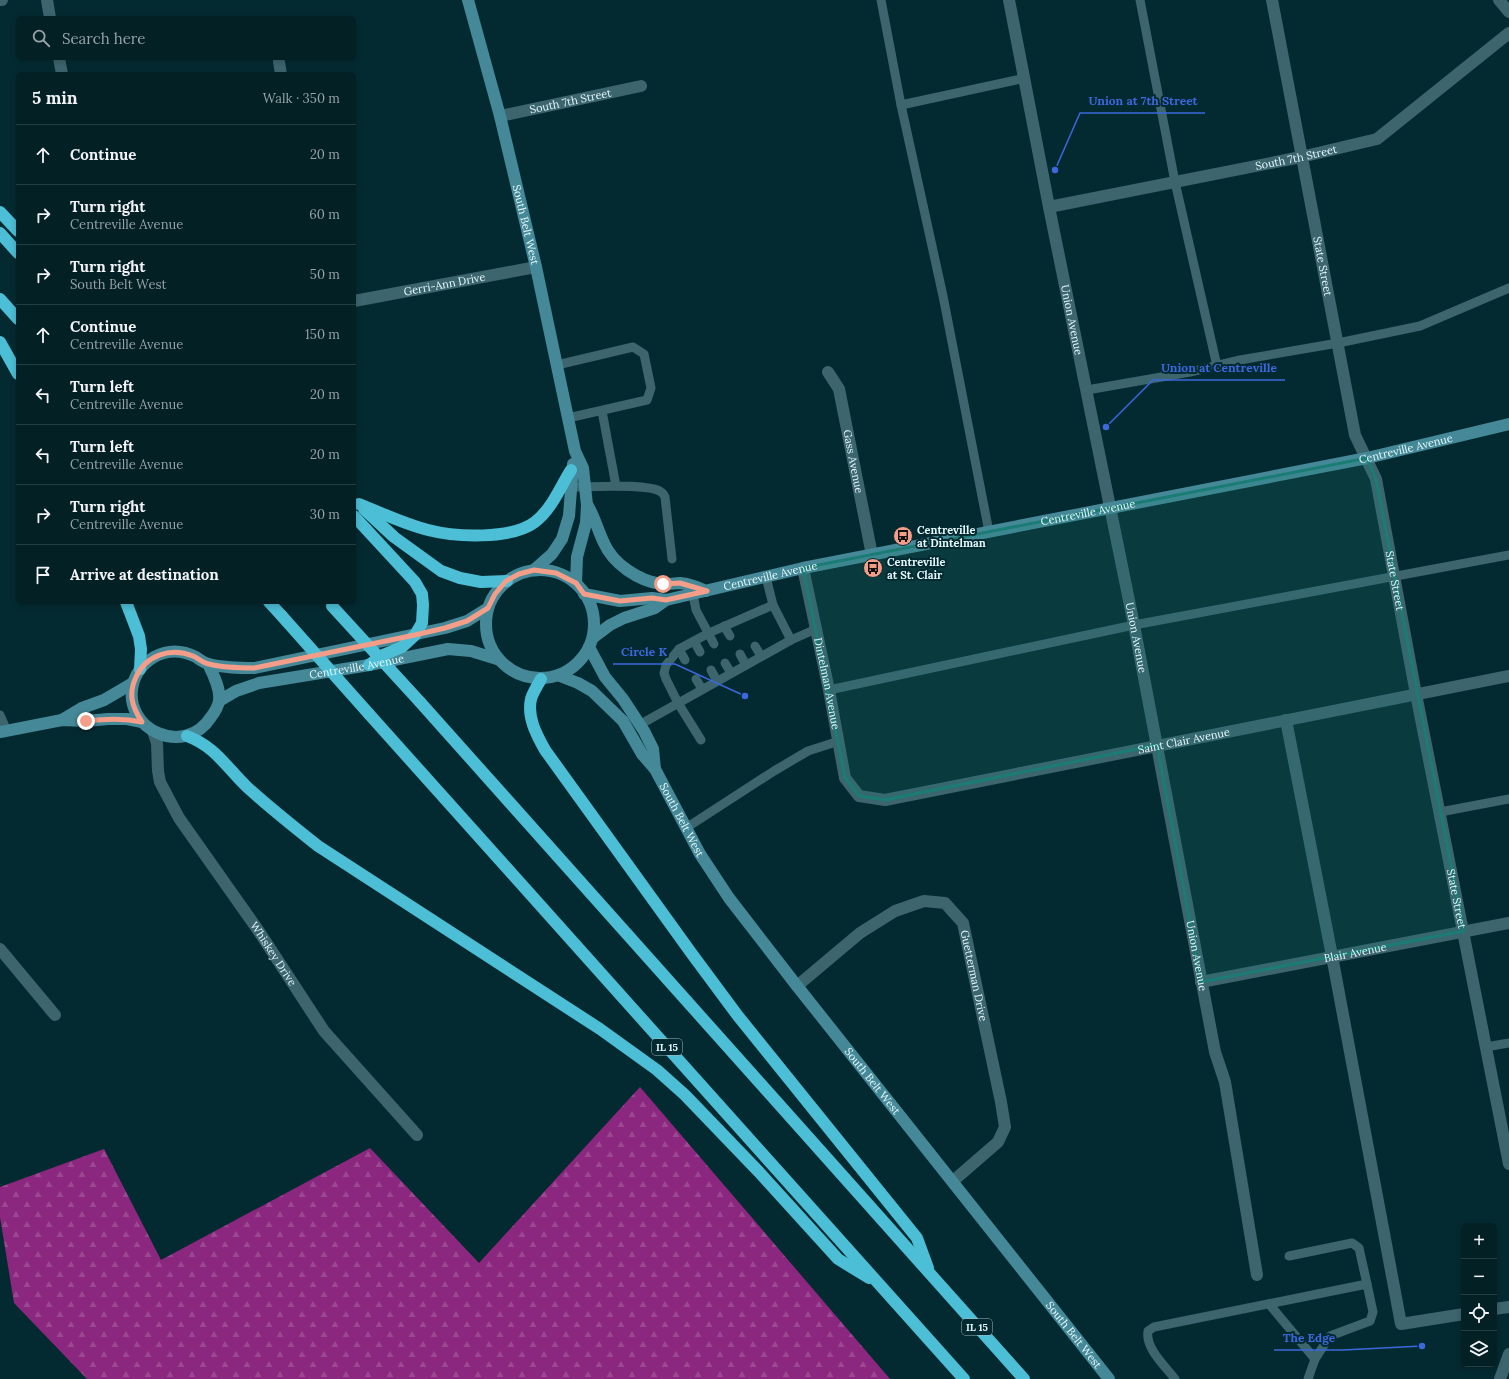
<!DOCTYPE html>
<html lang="en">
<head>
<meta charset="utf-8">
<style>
  :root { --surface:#032025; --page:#0d282d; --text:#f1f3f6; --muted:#97a3a7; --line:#243e42 }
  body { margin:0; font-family:Lora,serif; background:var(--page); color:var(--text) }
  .controls { position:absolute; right:12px; bottom:12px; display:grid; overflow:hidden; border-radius:6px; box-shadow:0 2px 6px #0003 }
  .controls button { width:36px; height:36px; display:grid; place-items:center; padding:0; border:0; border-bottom:1px solid var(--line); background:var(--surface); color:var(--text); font:20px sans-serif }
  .stop { position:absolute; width:12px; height:12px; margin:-9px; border:3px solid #f49e89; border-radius:50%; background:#fff }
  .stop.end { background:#f49e89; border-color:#fff; box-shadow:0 1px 4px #0008 }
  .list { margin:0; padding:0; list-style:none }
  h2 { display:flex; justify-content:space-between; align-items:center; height:52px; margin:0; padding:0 16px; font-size:17px }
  h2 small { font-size:13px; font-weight:400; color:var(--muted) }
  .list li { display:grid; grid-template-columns:26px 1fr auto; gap:12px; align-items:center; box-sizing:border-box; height:60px; padding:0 16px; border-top:1px solid var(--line) }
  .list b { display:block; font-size:15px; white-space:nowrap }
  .list p { margin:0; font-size:13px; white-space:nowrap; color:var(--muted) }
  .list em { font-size:13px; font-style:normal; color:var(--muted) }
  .icon { flex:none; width:22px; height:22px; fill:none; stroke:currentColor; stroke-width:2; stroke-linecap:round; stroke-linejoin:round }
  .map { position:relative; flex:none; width:1509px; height:1379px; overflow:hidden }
  .search { position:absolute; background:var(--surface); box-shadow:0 2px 6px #0003; left:16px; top:16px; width:340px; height:44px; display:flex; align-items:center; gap:10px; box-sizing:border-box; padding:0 14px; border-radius:6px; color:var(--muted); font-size:15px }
  .panel { position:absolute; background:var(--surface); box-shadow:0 2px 6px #0003; left:16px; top:72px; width:340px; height:532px; border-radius:6px }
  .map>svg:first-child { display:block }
  .forest { fill:url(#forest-firs) }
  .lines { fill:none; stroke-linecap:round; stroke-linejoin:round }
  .lane { stroke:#3c656e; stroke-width:9 }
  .street { stroke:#3c656e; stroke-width:12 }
  .secondary { stroke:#458998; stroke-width:12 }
  .highway { stroke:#4cbed5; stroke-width:12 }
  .highway-bridge { stroke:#4cbed5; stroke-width:12 }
  .route { stroke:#f49e89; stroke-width:5 }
  .marked { fill:#1a7c75; fill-opacity:0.2; stroke:#1a7c75; stroke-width:3; stroke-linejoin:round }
  .labels { text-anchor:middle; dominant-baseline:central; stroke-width:4; stroke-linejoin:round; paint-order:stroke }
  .shield { fill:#042a31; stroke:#a1babf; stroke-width:1 }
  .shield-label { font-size:10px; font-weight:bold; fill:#e4f8fc }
  .street-label { font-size:11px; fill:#e4f8fc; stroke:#042a31 }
  .poi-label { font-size:11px; font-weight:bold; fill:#e4f8fc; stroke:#042a31; text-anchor:start }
  .leader { fill:none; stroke:#3b68dd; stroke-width:1.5 }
  .callout-dot { fill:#3b68dd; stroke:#042a31; stroke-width:1.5 }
  .callout-label { font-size:12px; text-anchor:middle; font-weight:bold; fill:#3b68dd; stroke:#042a31; stroke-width:4; stroke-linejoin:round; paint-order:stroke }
</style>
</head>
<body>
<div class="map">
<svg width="1509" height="1379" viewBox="0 0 1509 1379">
  <defs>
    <pattern id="forest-firs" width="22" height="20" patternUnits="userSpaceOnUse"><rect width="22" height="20" fill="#8b277e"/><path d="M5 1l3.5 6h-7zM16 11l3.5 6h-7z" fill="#9b4791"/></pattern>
  </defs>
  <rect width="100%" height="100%" fill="#042a31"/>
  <path class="forest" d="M 640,1087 L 890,1379 L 87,1379 L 14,1303 L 0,1217 L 0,1187 L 104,1149 L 161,1260 L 370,1148 L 479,1263 Z"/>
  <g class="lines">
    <g class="lane">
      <path d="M 881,0 L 901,105 L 1025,78"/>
      <path d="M 1140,0 L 1175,182 L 1217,366"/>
      <path d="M 901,105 L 943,296 L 989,532"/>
      <path d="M 557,365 L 633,347 L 644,354 L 651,388 L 647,400 L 568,418"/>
      <path d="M 1087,390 L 1190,372 L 1240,360 L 1338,343 L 1420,326 L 1509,288"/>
      <path d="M 602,411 L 616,486"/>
      <path d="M 572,487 C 589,487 650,483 661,492 C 663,493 664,495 665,497 L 672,559"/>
      <path d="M 766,577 L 773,605 L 791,640"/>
      <path d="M 693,594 L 696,610 L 714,644"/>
      <path d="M 724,626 L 730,636"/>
      <path d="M 694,641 L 700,652"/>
      <path d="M 755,646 L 761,656"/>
      <path d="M 679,649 L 685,660"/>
      <path d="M 740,654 L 746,665"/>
      <path d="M 725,663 L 731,673"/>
      <path d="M 711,670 L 717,681"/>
      <path d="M 696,679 L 702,689"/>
      <path d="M 829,690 L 1134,625 L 1509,555"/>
      <path d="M 0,715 L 7,731"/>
      <path d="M 641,724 L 791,640 L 816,629"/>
      <path d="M 701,740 L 678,703 L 666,679 L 664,673 L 666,665 L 679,649 L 709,633 L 773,605"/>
      <path d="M 1440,812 L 1509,799"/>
      <path d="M 686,828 L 774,771 L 808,751 L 839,741"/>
      <path d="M 1486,1047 L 1509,1043"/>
      <path d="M 1289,1256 L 1352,1243 L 1359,1248 L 1367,1284"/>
      <path d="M 1269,1304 L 1315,1359"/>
      <path d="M 1175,1379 C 1165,1366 1145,1348 1148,1331 L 1154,1327 L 1367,1284 L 1373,1312 L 1370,1321 L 1330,1336 L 1315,1359 L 1308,1379"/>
    </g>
    <g class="street">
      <path d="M 0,0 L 2,0"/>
      <path d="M 47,0 L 50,18"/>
      <path id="s1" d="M 1009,0 L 1049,207 L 1134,625 L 1215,1052 L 1225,1082 L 1257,1275"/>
      <path id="s2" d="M 1272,0 L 1355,435 L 1376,479 L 1416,694 L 1509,1164"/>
      <path d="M 1499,0 L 1509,12"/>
      <path d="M 59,58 L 62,74"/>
      <path d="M 279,62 L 281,74"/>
      <path id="s3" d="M 500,116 L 641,86"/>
      <path id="s4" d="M 1049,207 L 1301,157 L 1377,139 L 1509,33"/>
      <path id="s5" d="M 354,301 L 536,267"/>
      <path id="s6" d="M 828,372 L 839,389 L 872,555"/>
      <path id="s7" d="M 803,568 L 829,690 L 845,778 L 859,796 L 885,800 L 1509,676"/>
      <path d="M 1286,720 L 1332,956 L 1401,1324 L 1464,1314"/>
      <path id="s8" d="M 153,731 L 157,743 L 158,771 L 160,782 L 179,818 L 258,930 L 324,1031 L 417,1135"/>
      <path d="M 0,949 L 55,1015"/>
      <path id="s9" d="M 1201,982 L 1509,923"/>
      <path id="s10" d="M 797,986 L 860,933 L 895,911 L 924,901 L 945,903 L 963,923 L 1001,1102 L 1005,1127 L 998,1142 L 953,1181"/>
      <path d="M 1494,1309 L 1509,1307"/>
      <path d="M 1500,1379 L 1509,1354"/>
    </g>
    <g class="secondary">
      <path id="s11" d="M 468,0 L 500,116 L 536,267 L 575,451 L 583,468 L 587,505 L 586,523 L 577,557 L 576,583"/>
      <path d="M 588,506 C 595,518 598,531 604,543 C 613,564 639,581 661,584 C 667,585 674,583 680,583 C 689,584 698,587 706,591"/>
      <path d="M 534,570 L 552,554 L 562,539 L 569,516 L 573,464"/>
      <circle cx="540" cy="624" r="54"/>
      <path id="s12" d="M 584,594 L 620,601 L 652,598 L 666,600 L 803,568 L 1367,458 L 1509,424"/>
      <path d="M 594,637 L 610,625 L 624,618 L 655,608 L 666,600"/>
      <path d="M 589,647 L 605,677 L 623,699 L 644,731 L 653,749 L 655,769"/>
      <path d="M 208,664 C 213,674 221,689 219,701 C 218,707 214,713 211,717 C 185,758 122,730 133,684 C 137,669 149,657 164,653 C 175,650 186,652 196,657 C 200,660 205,663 209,664 C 224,668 239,668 255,668 L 445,628 L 467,621 L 488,608"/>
      <path id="s13" d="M 560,676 L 578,683 L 592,691 L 623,721 L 642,754 L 655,769 L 700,854 L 729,898 L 797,986 L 1109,1379"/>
      <path id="s14" d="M 219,701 L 236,691 L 259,683 L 369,665 L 448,649 L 471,651 L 497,659"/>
      <path d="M 62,720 L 82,708 L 104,700 L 133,683"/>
      <path d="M 0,732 L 62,720 L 86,721 L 108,719 L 127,719 L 142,722"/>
    </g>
    <g class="highway">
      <path d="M 0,212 L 18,231"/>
      <path d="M 0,233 L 18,253"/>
      <path d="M 0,299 L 18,319"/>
      <path d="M 0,342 L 18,374"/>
      <path d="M 359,504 C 382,513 404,524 428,530 C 455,537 511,540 535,522 C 552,509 560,487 571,470"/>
      <path d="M 364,509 L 394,537 L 441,571 L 460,578 L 481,582 L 507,581"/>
      <path d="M 354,516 L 415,582 L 422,594 L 423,605 L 422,623 L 415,635 L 402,647 L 383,655 L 369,665"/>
      <path d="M 126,602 L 139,636 L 141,649 L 140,669"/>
      <path d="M 269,602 L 281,615"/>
      <path d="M 541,679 C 538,685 533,692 531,699 C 527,717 536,734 545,750 L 692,954 L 738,1016 L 917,1238 L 928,1268"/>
      <path d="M 420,702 L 1024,1379"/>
      <path d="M 369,714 L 964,1379"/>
      <path d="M 187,736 C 216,747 226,767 247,787 C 270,808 294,827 318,846 L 600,1029 L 657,1070 L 685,1095 L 759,1172 L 838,1259 L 869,1278"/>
    </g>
    <g class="highway-bridge">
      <path d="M 332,606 L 420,702"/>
      <path d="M 281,615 L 369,714"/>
    </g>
  </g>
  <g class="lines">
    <path class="route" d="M 86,721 C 106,719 123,718 142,722 C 132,707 128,694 136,677 C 146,655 171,647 193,656 C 198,658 203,663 209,664 C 224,668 239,668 254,668 L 415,635 L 445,628 L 467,621 L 488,608 L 495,594 L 506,581 L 519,574 L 534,570 L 556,573 L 576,583 L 584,594 L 620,601 L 652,598 L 666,600 L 707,591 L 680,583 L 663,584"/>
  </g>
  <path class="marked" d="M 1367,458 L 1376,479 L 1464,931 L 1201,982 L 1157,745 L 885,800 L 859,796 L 845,778 L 803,568 Z"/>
  <defs>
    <g id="bus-disc" transform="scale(1)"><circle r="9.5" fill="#f49e89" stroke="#042a31"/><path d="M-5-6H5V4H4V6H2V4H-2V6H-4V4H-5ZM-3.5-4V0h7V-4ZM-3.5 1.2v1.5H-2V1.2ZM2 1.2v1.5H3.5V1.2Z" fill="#111"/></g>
  </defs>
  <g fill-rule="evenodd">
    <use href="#bus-disc" x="903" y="536"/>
    <use href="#bus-disc" x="873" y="568"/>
  </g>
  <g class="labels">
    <g class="shield">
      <rect x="652" y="1039" width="30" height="16" rx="3"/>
      <rect x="962" y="1319" width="30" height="16" rx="3"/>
    </g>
    <g class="shield-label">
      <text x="667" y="1047">IL 15</text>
      <text x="977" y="1327">IL 15</text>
    </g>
    <g class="street-label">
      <text stroke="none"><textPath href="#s3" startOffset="72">South 7th Street</textPath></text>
      <text stroke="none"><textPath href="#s4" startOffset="252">South 7th Street</textPath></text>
      <text stroke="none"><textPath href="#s11" startOffset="232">South Belt West</textPath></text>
      <text stroke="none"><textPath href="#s2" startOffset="271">State Street</textPath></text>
      <text stroke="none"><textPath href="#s5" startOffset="92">Gerri-Ann Drive</textPath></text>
      <text stroke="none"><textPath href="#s1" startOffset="326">Union Avenue</textPath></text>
      <text stroke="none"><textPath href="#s12" startOffset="838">Centreville Avenue</textPath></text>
      <text stroke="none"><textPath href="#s6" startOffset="94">Gass Avenue</textPath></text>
      <text stroke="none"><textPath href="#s12" startOffset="514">Centreville Avenue</textPath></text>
      <text stroke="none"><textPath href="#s12" startOffset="190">Centreville Avenue</textPath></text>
      <text stroke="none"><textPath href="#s2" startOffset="595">State Street</textPath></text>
      <text stroke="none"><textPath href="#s1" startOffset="650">Union Avenue</textPath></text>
      <text stroke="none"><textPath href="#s14" startOffset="143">Centreville Avenue</textPath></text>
      <text stroke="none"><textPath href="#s7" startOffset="118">Dintelman Avenue</textPath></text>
      <text stroke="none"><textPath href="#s7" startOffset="568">Saint Clair Avenue</textPath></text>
      <text stroke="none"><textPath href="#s13" startOffset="194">South Belt West</textPath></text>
      <text stroke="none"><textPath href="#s2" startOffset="919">State Street</textPath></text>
      <text stroke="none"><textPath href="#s9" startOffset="157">Blair Avenue</textPath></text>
      <text stroke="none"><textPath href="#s8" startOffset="258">Whiskey Drive</textPath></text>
      <text stroke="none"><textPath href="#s1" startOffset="974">Union Avenue</textPath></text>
      <text stroke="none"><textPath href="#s10" startOffset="256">Guetterman Drive</textPath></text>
      <text stroke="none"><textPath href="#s13" startOffset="518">South Belt West</textPath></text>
      <text stroke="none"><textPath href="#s13" startOffset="842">South Belt West</textPath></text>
    </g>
    <g class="poi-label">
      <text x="917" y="530">Centreville<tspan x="917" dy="13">at Dintelman</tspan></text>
      <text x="887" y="562">Centreville<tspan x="887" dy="13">at St. Clair</tspan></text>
    </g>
  </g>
  <path class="leader" d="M1055 170L1080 113H1205M1106 427L1153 380H1285M745 696L675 664H613M1422 1346L1343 1350H1274"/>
  <g class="callout-dot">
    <circle cx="1055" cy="170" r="4"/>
    <circle cx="1106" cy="427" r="4"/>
    <circle cx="745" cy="696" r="4"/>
    <circle cx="1422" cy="1346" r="4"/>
  </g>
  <g class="callout-label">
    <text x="1143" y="105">Union at 7th Street</text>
    <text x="1219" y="372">Union at Centreville</text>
    <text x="644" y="656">Circle K</text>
    <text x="1309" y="1342">The Edge</text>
  </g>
</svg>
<div class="controls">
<button>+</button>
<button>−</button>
<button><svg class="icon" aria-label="locate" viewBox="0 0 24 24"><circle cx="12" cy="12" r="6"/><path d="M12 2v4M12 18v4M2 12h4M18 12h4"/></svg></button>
<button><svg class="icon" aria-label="layers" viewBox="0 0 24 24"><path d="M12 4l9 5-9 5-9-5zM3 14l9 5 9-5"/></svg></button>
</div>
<div class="stop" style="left:663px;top:584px"></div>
<div class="stop end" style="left:86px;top:721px"></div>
<div class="search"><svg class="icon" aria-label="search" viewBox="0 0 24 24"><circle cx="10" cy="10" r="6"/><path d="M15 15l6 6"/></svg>Search here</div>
<section class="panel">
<h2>5 min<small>Walk · 350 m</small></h2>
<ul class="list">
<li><svg class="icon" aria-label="ahead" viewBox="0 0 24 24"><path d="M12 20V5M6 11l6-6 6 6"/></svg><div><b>Continue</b></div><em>20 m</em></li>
<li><svg class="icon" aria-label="right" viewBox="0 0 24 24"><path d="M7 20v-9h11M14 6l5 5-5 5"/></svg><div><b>Turn right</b><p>Centreville Avenue</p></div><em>60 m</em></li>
<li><svg class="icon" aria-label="right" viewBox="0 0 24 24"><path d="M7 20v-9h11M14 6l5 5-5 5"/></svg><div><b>Turn right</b><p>South Belt West</p></div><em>50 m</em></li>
<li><svg class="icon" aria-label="ahead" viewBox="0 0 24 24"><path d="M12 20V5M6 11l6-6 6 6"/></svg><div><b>Continue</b><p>Centreville Avenue</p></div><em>150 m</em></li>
<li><svg class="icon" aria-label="left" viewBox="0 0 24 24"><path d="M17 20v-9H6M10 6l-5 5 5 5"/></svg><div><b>Turn left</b><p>Centreville Avenue</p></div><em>20 m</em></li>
<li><svg class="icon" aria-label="left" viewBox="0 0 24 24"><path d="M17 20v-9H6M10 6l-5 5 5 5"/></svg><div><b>Turn left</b><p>Centreville Avenue</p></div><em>20 m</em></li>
<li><svg class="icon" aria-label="right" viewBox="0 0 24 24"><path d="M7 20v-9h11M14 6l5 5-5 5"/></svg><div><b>Turn right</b><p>Centreville Avenue</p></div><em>30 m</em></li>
<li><svg class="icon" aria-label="arrive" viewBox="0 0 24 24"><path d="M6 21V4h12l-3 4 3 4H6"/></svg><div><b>Arrive at destination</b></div></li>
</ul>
</section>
</div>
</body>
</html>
